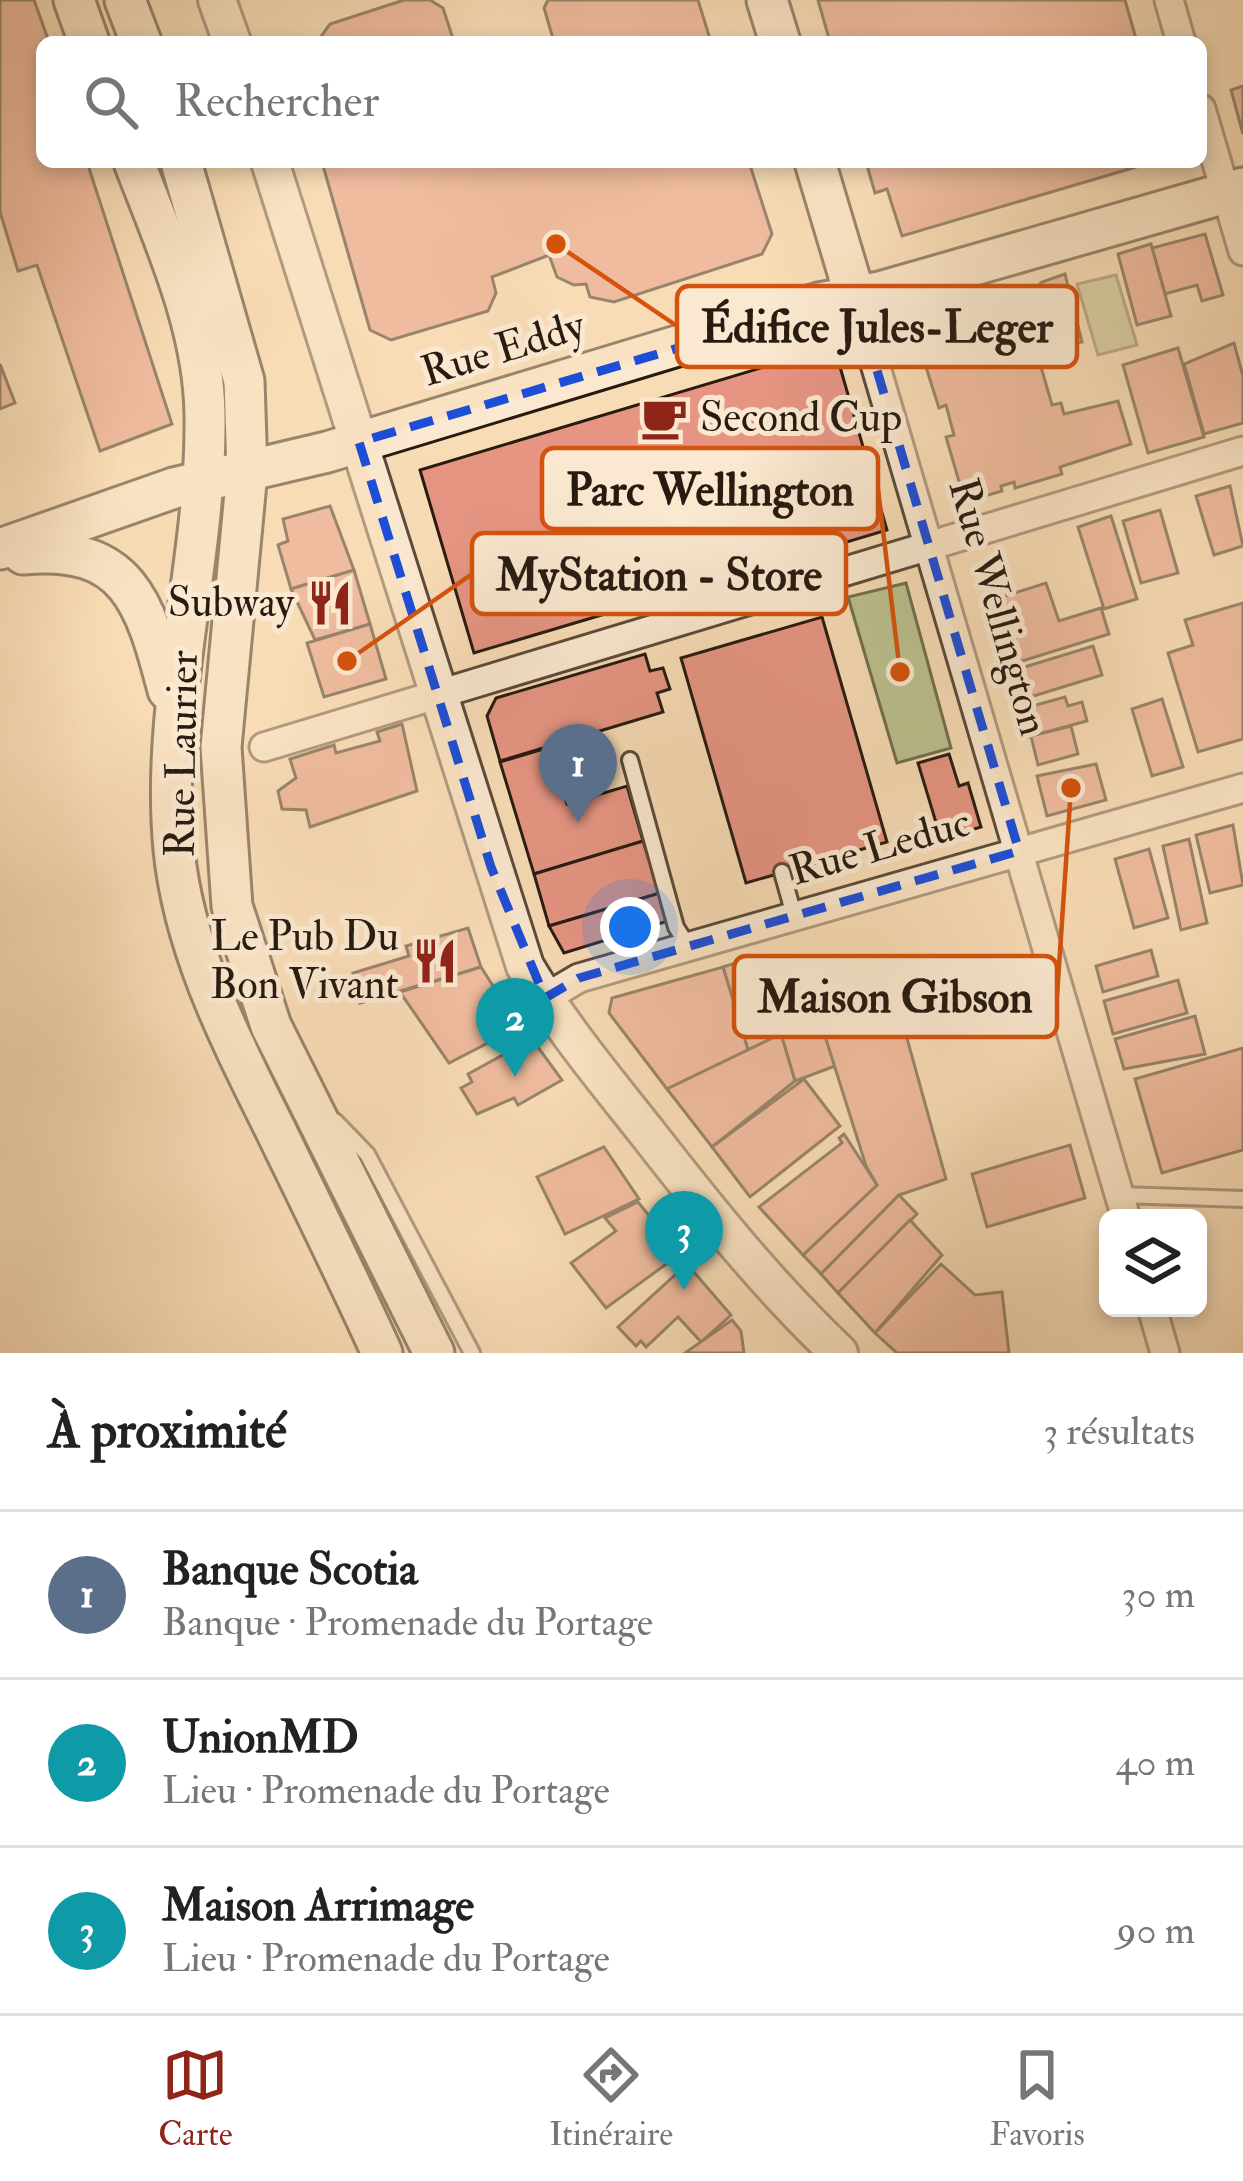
<!DOCTYPE html>
<html lang="fr">
<head>
<meta charset="utf-8">
<style>
  :root { --surface:#fff; --page:#f6f6f6; --text:#222; --muted:#767676; --line:#e0e0e0; --accent:#8f2418 }
  body { margin:0; font-family:"IM FELL Double Pica",serif; background:var(--page); color:var(--text) }
  .controls { position:absolute; right:36px; bottom:36px; display:grid; overflow:hidden; border-radius:18px; box-shadow:0 6px 18px #0003 }
  .controls button { width:108px; height:108px; display:grid; place-items:center; padding:0; border:0; border-bottom:3px solid var(--line); background:var(--surface); color:var(--text); font:60px sans-serif }
  .you { position:absolute; left:630px; top:927px; width:42px; height:42px; margin:-30px; border:9px solid #fff; border-radius:50%; background:#1a73e8; box-shadow:0 0 0 18px #1a73e833 }
  .badge { display:grid; place-items:center; width:78px; height:78px; border-radius:50%; background:var(--accent); color:#fff; font-size:39px; font-weight:700 }
  .pin { position:absolute; translate:-50% -99px; filter:drop-shadow(0 3px 6px #0008) }
  .pin::after { content:''; position:absolute; top:63px; width:42px; height:36px; background:inherit; clip-path:polygon(0 0,100% 0,50% 100%) }
  .list { margin:0; padding:0; list-style:none }
  h2 { display:flex; justify-content:space-between; align-items:center; height:156px; margin:0; padding:0 48px; font-size:51px }
  h2 small { font-size:39px; font-weight:400; color:var(--muted) }
  .list li { display:grid; grid-template-columns:78px 1fr auto; gap:36px; align-items:center; box-sizing:border-box; height:168px; padding:0 48px; border-top:3px solid var(--line) }
  .list b { display:block; font-size:45px; white-space:nowrap }
  .list p { margin:0; font-size:39px; white-space:nowrap; color:var(--muted) }
  .list em { font-size:39px; font-style:normal; color:var(--muted) }
  .icon { flex:none; width:66px; height:66px; fill:none; stroke:currentColor; stroke-width:2; stroke-linecap:round; stroke-linejoin:round }
  .map { position:relative; flex:none; width:1243px; height:1353px; overflow:hidden }
  .search { position:absolute; background:var(--surface); box-shadow:0 6px 18px #0003; left:36px; right:36px; top:36px; height:132px; display:flex; align-items:center; gap:30px; box-sizing:border-box; padding:0 42px; border-radius:18px; color:var(--muted); font-size:45px }
  .sheet { height:660px; background:var(--surface) }
  nav { display:flex; justify-content:space-around; align-items:center; box-sizing:border-box; height:168px; border-top:3px solid var(--line); background:var(--surface); font-size:33px; color:var(--muted) }
  nav a { display:grid; justify-items:center; gap:6px }
  nav .on { color:var(--accent) }
  .map>svg:first-child { display:block }
  .green { fill:#bbc190; stroke:#716e50; stroke-width:3 }
  .building { fill:#e69583; stroke:#271b11; stroke-width:3 }
  .lines { fill:none; stroke-linecap:round; stroke-linejoin:round }
  .service-casing { stroke:#5b4b3a; stroke-width:20 }
  .minor-casing { stroke:#5b4b3a; stroke-width:33 }
  .tertiary-casing { stroke:#5b4b3a; stroke-width:42 }
  .secondary-casing { stroke:#271b11; stroke-width:45 }
  .service { stroke:#fae8d0; stroke-width:14 }
  .minor { stroke:#fae8d0; stroke-width:27 }
  .tertiary { stroke:#fae8d0; stroke-width:36 }
  .secondary { stroke:#fae8d0; stroke-width:39 }
  .marked { fill:none; stroke:#1d4ed8; stroke-width:9; stroke-dasharray:24 15; stroke-linejoin:round }
  .labels { text-anchor:middle; dominant-baseline:central; stroke-width:10; stroke-linejoin:round; paint-order:stroke }
  .street-label { font-size:42px; fill:#271b11; stroke:#fae8d0 }
  .poi-label { font-size:42px; fill:#271b11; stroke:#fae8d0; text-anchor:end }
  .leader { fill:none; stroke:#d5530c; stroke-width:4.5 }
  .callout-dot { fill:#d5530c; stroke:#fae8d0; stroke-width:4.5 }
  .callout { fill:#fae8d0; stroke:#d5530c; stroke-width:4.5 }
  .callout-label { font-size:45px; text-anchor:middle; font-weight:bold; fill:#271b11 }
</style>
</head>
<body>
<div class="map">
<svg width="1243" height="1353" viewBox="0 0 1243 1353">
  <rect width="100%" height="100%" fill="#f8dcb6"/>
  <filter id="stains"><feTurbulence type="fractalNoise" baseFrequency=".00167" numOctaves="4"/><feColorMatrix values="0 0 0 0 .2 0 0 0 0 .09 0 0 0 0 .02 0 0 0 .5 -.17"/></filter>
  <radialGradient id="worn" r=".72"><stop offset=".6" stop-color="#630" stop-opacity="0"/><stop offset="1" stop-color="#630" stop-opacity=".3"/></radialGradient>
  <g class="green">
    <path d="M 1116,275 L 1137,345 L 1098,355 L 1077,284 Z"/>
    <path d="M 906,583 L 951,748 L 897,763 L 848,597 Z"/>
  </g>
  <g class="building">
    <path d="M 0,0 L 34,0 L 49,42 L 42,42 L 42,162 L 87,162 L 172,424 L 100,451 L 37,265 L 18,271 L 0,212 Z"/>
    <path d="M 404,0 L 430,0 L 443,8 L 454,42 L 317,42 L 330,24 Z"/>
    <path d="M 548,0 L 698,0 L 711,42 L 554,42 L 544,8 Z"/>
    <path d="M 818,0 L 1125,0 L 1137,42 L 830,42 Z"/>
    <path d="M 1243,86 L 1243,134 L 1231,90 Z"/>
    <path d="M 322,162 L 749,162 L 772,234 L 762,254 L 614,302 L 590,297 L 586,284 L 574,285 L 557,277 L 549,255 L 492,277 L 496,293 L 488,311 L 391,340 L 370,330 Z"/>
    <path d="M 866,162 L 1153,162 L 902,236 L 887,189 L 875,193 Z"/>
    <path d="M 1205,234 L 1223,295 L 1202,301 L 1197,285 L 1165,294 L 1152,248 Z"/>
    <path d="M 1151,244 L 1171,316 L 1137,325 L 1118,254 Z"/>
    <path d="M 1065,274 L 1082,342 L 1045,347 L 1047,357 L 1039,360 L 1052,405 L 1061,403 L 1064,414 L 1118,401 L 1131,444 L 1060,467 L 1062,474 L 1015,488 L 1014,482 L 1001,486 L 1002,491 L 965,502 L 946,437 L 954,435 L 946,405 L 939,408 L 912,323 L 1030,294 L 1042,282 Z"/>
    <path d="M 1234,343 L 1243,376 L 1243,423 L 1204,434 L 1184,364 Z"/>
    <path d="M 834,346 L 887,530 L 474,653 L 420,470 Z"/>
    <path d="M 1178,348 L 1204,437 L 1148,453 L 1123,365 Z"/>
    <path d="M 0,364 L 15,403 L 0,409 Z"/>
    <path d="M 1230,486 L 1243,546 L 1214,555 L 1196,496 Z"/>
    <path d="M 330,506 L 354,570 L 291,589 L 278,545 L 288,541 L 283,519 Z"/>
    <path d="M 1160,510 L 1178,573 L 1141,583 L 1123,521 Z"/>
    <path d="M 1111,516 L 1137,599 L 1104,609 L 1078,527 Z"/>
    <path d="M 354,570 L 370,624 L 315,640 L 291,589 Z"/>
    <path d="M 1046,583 L 1059,621 L 1101,608 L 1109,634 L 1009,665 L 989,601 Z"/>
    <path d="M 1243,603 L 1243,739 L 1198,752 L 1168,653 L 1193,645 L 1185,620 Z"/>
    <path d="M 822,617 L 887,842 L 746,883 L 681,658 Z"/>
    <path d="M 370,624 L 386,679 L 324,697 L 307,643 Z"/>
    <path d="M 1093,646 L 1102,675 L 1014,702 L 1005,673 Z"/>
    <path d="M 645,654 L 650,671 L 663,668 L 670,689 L 657,693 L 663,712 L 500,761 L 487,716 L 496,698 Z"/>
    <path d="M 1065,697 L 1068,706 L 1082,702 L 1087,721 L 1028,737 L 1021,709 Z"/>
    <path d="M 1162,699 L 1183,767 L 1152,776 L 1132,709 Z"/>
    <path d="M 402,724 L 417,791 L 310,827 L 306,810 L 282,809 L 278,791 L 296,778 L 290,759 L 334,745 L 336,753 L 380,741 L 377,732 Z"/>
    <path d="M 1071,726 L 1078,754 L 1038,765 L 1031,736 Z"/>
    <path d="M 550,747 L 567,804 L 627,786 L 643,841 L 534,874 L 500,762 Z"/>
    <path d="M 949,754 L 959,786 L 968,783 L 981,827 L 941,839 L 918,763 Z"/>
    <path d="M 1096,764 L 1106,800 L 1047,816 L 1037,776 Z"/>
    <path d="M 1233,825 L 1243,885 L 1210,893 L 1196,835 Z"/>
    <path d="M 1189,839 L 1207,923 L 1181,930 L 1163,846 Z"/>
    <path d="M 643,841 L 660,893 L 549,926 L 534,874 Z"/>
    <path d="M 1149,849 L 1168,918 L 1134,928 L 1115,859 Z"/>
    <path d="M 660,893 L 668,921 L 564,953 L 549,926 Z"/>
    <path d="M 468,928 L 481,967 L 360,1003 L 353,973 L 409,956 L 406,946 Z"/>
    <path d="M 1151,950 L 1158,976 L 1103,992 L 1096,966 Z"/>
    <path d="M 758,956 L 770,994 L 808,981 L 835,1066 L 795,1081 L 781,1034 L 748,1050 L 723,967 Z"/>
    <path d="M 481,967 L 519,1027 L 449,1063 L 400,992 Z"/>
    <path d="M 723,967 L 748,1050 L 667,1089 L 609,1013 L 612,998 Z"/>
    <path d="M 1178,980 L 1187,1013 L 1113,1034 L 1104,1001 Z"/>
    <path d="M 895,995 L 946,1179 L 899,1195 L 821,1274 L 803,1255 L 877,1185 L 866,1166 L 819,1017 Z"/>
    <path d="M 1195,1016 L 1205,1054 L 1124,1069 L 1115,1039 Z"/>
    <path d="M 781,1034 L 795,1081 L 712,1147 L 667,1089 Z"/>
    <path d="M 532,1039 L 562,1080 L 518,1105 L 514,1098 L 477,1114 L 461,1088 L 472,1082 L 468,1074 Z"/>
    <path d="M 1243,1048 L 1243,1150 L 1162,1173 L 1135,1079 Z"/>
    <path d="M 804,1079 L 840,1126 L 750,1197 L 712,1147 Z"/>
    <path d="M 844,1134 L 877,1185 L 803,1255 L 759,1207 L 842,1143 L 839,1138 Z"/>
    <path d="M 1070,1145 L 1085,1198 L 987,1227 L 972,1174 Z"/>
    <path d="M 604,1147 L 639,1199 L 565,1234 L 537,1177 Z"/>
    <path d="M 899,1195 L 917,1214 L 838,1293 L 821,1274 Z"/>
    <path d="M 638,1202 L 680,1254 L 606,1308 L 571,1263 L 616,1231 L 605,1218 Z"/>
    <path d="M 910,1220 L 942,1255 L 875,1333 L 838,1293 Z"/>
    <path d="M 687,1264 L 731,1315 L 701,1342 L 678,1317 L 646,1347 L 641,1341 L 636,1346 L 618,1327 Z"/>
    <path d="M 941,1264 L 975,1295 L 1002,1292 L 1009,1353 L 897,1353 L 875,1333 Z"/>
    <path d="M 732,1320 L 741,1331 L 744,1353 L 685,1353 Z"/>
  </g>
  <g class="lines">
    <g class="service-casing">
      <g id="service">
        <path d="M 630,760 L 676,927 L 688,946"/>
        <path d="M 782,872 L 794,915"/>
        <path d="M 335,1121 L 367,1154 L 472,1353"/>
        <path d="M 1120,1195 L 1243,1199"/>
      </g>
    </g>
    <g class="minor-casing">
      <g id="minor">
        <path d="M 1169,0 L 1181,42"/>
        <path d="M 1201,109 L 1243,251"/>
        <path d="M 855,296 L 1126,1218"/>
        <path d="M 264,747 L 1243,451"/>
        <path d="M 545,998 L 579,978 L 1243,788"/>
        <path d="M 1152,1308 L 1165,1353"/>
      </g>
    </g>
    <g class="tertiary-casing">
      <g id="tertiary">
        <path d="M 217,0 L 232,42"/>
        <path d="M 270,162 L 525,966 C 559,1024 603,1077 645,1130 C 705,1207 767,1285 839,1353"/>
      </g>
    </g>
    <g class="secondary-casing">
      <g id="secondary">
        <path d="M 74,0 L 89,42"/>
        <path d="M 125,0 L 141,42"/>
        <path d="M 767,0 L 780,42"/>
        <path d="M 134,162 C 165,243 204,327 205,415 C 207,561 160,703 174,850 C 184,951 232,1042 276,1131 C 312,1205 348,1278 382,1353"/>
        <path d="M 181,162 L 244,381 L 247,472 L 221,747 L 232,906 L 271,1026 L 434,1353"/>
        <path d="M 815,162 L 855,296"/>
        <path d="M 0,549 L 174,488 L 327,452 L 819,303 L 880,292 L 1243,188"/>
        <path d="M 23,554 C 128,544 145,602 168,690"/>
      </g>
    </g>
    <use href="#service" class="service"/>
    <use href="#minor" class="minor"/>
    <use href="#tertiary" class="tertiary"/>
    <use href="#secondary" class="secondary"/>
  </g>
  <path d="M0 0H1243V1353H0ZM 855,296 L 1019,851 L 579,978 L 545,998 L 491,867 L 359,442 Z" fill="#f8dcb6" fill-opacity=".55" fill-rule="evenodd"/>
  <path class="marked" d="M 855,296 L 1019,851 L 579,978 L 545,998 L 491,867 L 359,442 Z"/>
  <defs>
    <g id="cafe-bare" transform="scale(3.6)"><path d="M-5.5-4.5H6V0H3Q3 3.5 0 3.5H-2.5Q-5.5 3.5-5.5 0ZM3-3.2v2h1.7v-2ZM-6 4.5H4V6H-6Z" fill="#8f2418" stroke="#fae8d0" stroke-width="2.5" paint-order="stroke"/></g>
    <g id="restaurant-bare" transform="scale(3.6)"><path d="M-5-6h1v4h1v-4h1v4h1v-4h1v5L-1.5 .5V6h-2V.5L-5-1ZM5-6V6H3V1.5H1.5Q1.5-4 5-6Z" fill="#8f2418" stroke="#fae8d0" stroke-width="2.5" paint-order="stroke"/></g>
  </defs>
  <g fill-rule="evenodd">
    <use href="#cafe-bare" x="664" y="418"/>
    <use href="#restaurant-bare" x="330" y="603"/>
    <use href="#restaurant-bare" x="435" y="961"/>
  </g>
  <g class="labels">
    <g class="street-label">
      <text transform="translate(503 349) rotate(-17)">Rue Eddy</text>
      <text transform="translate(998 607) rotate(74)">Rue Wellington</text>
      <text transform="translate(182 754) rotate(-89)">Rue Laurier</text>
      <text transform="translate(880 847) rotate(-16)">Rue Leduc</text>
    </g>
    <g class="poi-label">
      <text x="700" y="418" text-anchor="start">Second Cup</text>
      <text x="294" y="603">Subway</text>
      <text x="399" y="937">Le Pub Du<tspan x="399" dy="48">Bon Vivant</tspan></text>
    </g>
  </g>
  <path class="leader" d="M556 244L677 326M900 672L878 489M347 661L472 574M1071 788L1057 996"/>
  <g class="callout-dot">
    <circle cx="556" cy="244" r="12"/>
    <circle cx="900" cy="672" r="12"/>
    <circle cx="347" cy="661" r="12"/>
    <circle cx="1071" cy="788" r="12"/>
  </g>
  <g class="callout">
    <rect x="677" y="286" width="400" height="81" rx="12"/>
    <rect x="542" y="448" width="336" height="81" rx="12"/>
    <rect x="472" y="533" width="374" height="81" rx="12"/>
    <rect x="734" y="956" width="323" height="81" rx="12"/>
  </g>
  <g class="callout-label">
    <text x="877" y="342">Édifice Jules-Leger</text>
    <text x="710" y="505">Parc Wellington</text>
    <text x="659" y="590">MyStation - Store</text>
    <text x="895" y="1012">Maison Gibson</text>
  </g>
  <rect width="100%" height="100%" filter="url(#stains)"/>
  <rect width="100%" height="100%" fill="url(#worn)"/>
</svg>
<div class="controls">
<button><svg class="icon" aria-label="layers" viewBox="0 0 24 24"><path d="M12 4l9 5-9 5-9-5zM3 14l9 5 9-5"/></svg></button>
</div>
<div class="you"></div>
<div class="pin badge" style="left:578px;top:823px;background:#5c6f8a">1</div>
<div class="pin badge" style="left:515px;top:1077px;background:#0f9aa8">2</div>
<div class="pin badge" style="left:684px;top:1290px;background:#0f9aa8">3</div>
<div class="search"><svg class="icon" aria-label="search" viewBox="0 0 24 24"><circle cx="10" cy="10" r="6"/><path d="M15 15l6 6"/></svg>Rechercher</div>
</div>
<section class="sheet">
<h2>À proximité<small>3 résultats</small></h2>
<ul class="list">
<li><span class="badge" style="background:#5c6f8a">1</span><div><b>Banque Scotia</b><p>Banque · Promenade du Portage</p></div><em>30 m</em></li>
<li><span class="badge" style="background:#0f9aa8">2</span><div><b>UnionMD</b><p>Lieu · Promenade du Portage</p></div><em>40 m</em></li>
<li><span class="badge" style="background:#0f9aa8">3</span><div><b>Maison Arrimage</b><p>Lieu · Promenade du Portage</p></div><em>90 m</em></li>
</ul>
</section>
<nav>
<a class="on"><svg class="icon" aria-label="map" viewBox="0 0 24 24"><path d="M3 6l6-2 6 2 6-2v14l-6 2-6-2-6 2zM9 4v14M15 6v14"/></svg>Carte</a>
<a><svg class="icon" aria-label="directions" viewBox="0 0 24 24"><path d="M12 3l9 9-9 9-9-9zM9 14v-3h6M13 9l2 2-2 2"/></svg>Itinéraire</a>
<a><svg class="icon" aria-label="saved" viewBox="0 0 24 24"><path d="M7 4h10v16l-5-4-5 4z"/></svg>Favoris</a>
</nav>
</body>
</html>
